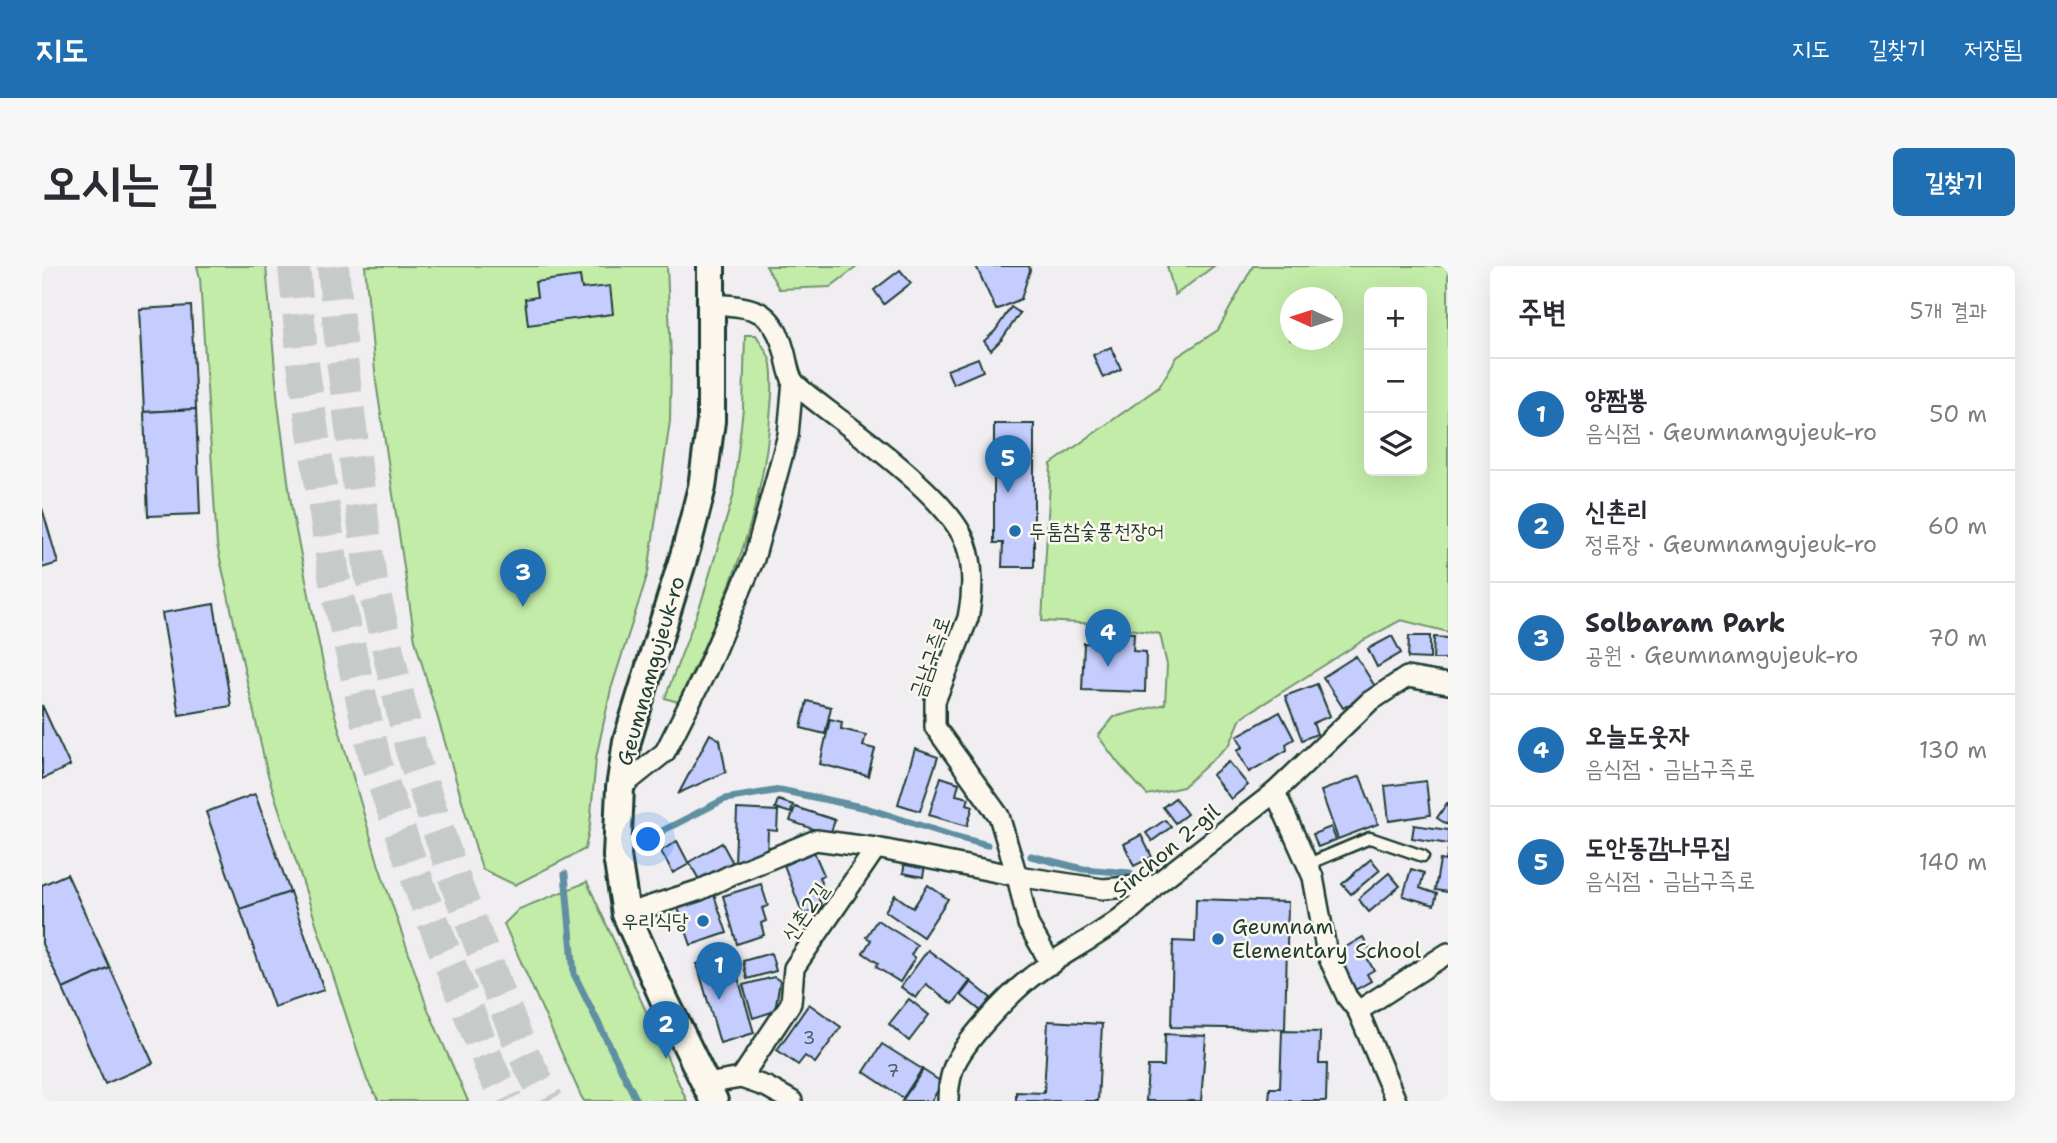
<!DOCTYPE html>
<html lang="ko">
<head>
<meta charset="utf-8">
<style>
  :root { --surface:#fff; --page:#f7f7f7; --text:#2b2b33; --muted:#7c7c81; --line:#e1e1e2; --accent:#1f6fb2 }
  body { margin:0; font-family:"Shantell Sans","Poor Story",sans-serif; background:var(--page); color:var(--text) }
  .controls { position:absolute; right:21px; top:21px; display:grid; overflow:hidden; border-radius:10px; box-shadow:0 7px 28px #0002 }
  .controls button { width:63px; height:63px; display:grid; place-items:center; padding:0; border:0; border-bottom:2px solid var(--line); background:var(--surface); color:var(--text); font:35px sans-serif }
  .compass { position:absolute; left:1238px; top:21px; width:63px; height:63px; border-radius:50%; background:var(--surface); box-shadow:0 7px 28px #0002; rotate:273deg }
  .you { position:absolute; left:607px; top:574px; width:24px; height:24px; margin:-18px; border:5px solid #fff; border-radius:50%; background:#1a73e8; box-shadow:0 0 0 10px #1a73e833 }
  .badge { display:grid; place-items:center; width:46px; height:46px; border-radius:50%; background:var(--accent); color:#fff; font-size:23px; font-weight:700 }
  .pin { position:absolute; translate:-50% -58px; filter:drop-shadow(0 2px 4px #0008) }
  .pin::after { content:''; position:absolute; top:37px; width:24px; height:21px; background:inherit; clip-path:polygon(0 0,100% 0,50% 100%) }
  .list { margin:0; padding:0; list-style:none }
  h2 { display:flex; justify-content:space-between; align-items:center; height:91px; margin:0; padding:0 28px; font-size:30px }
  h2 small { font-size:23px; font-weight:400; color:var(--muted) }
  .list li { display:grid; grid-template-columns:46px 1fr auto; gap:21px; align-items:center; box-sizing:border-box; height:112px; padding:0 28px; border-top:2px solid var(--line) }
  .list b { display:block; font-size:26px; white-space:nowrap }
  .list p { margin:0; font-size:23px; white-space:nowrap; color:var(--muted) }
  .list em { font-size:23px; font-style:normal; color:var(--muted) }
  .icon { flex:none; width:38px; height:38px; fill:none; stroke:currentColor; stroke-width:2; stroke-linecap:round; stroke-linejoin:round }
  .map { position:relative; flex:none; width:1406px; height:835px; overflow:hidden; border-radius:10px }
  header { display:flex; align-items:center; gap:42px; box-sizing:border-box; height:98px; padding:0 35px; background:var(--accent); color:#fff }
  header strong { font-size:33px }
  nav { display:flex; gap:38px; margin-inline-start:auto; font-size:24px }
  .intro { display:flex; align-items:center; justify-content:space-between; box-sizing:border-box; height:168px; padding:0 42px }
  h1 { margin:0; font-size:49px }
  .button { padding:18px 32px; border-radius:10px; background:var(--accent); color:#fff; font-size:24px; font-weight:700 }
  main { display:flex; gap:42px; padding:0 42px }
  aside { flex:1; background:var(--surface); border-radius:10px; box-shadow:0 7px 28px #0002 }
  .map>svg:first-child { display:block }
  .green { fill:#c3eca8; stroke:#71946e; stroke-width:2; fill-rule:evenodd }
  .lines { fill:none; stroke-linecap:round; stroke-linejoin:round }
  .stream { stroke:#5f8fa1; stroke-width:7 }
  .building { fill:#c5ccfe; stroke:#1f3d34; stroke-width:2 }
  .trunk-tunnel { stroke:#c6cbca; stroke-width:32; stroke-dasharray:32 16; stroke-linecap:butt }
  .service-casing { stroke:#1f3d34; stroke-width:15 }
  .minor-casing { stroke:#1f3d34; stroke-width:24 }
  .secondary-casing { stroke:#1f3d34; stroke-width:32 }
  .service { stroke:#fbf7ec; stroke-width:10 }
  .minor { stroke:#fbf7ec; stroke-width:19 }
  .secondary { stroke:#fbf7ec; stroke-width:26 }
  .poi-dot { fill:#1f6fb2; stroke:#fbf7ec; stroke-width:2.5 }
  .labels { text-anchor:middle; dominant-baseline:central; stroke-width:5; stroke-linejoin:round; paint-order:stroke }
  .number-label { font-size:18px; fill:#486166 }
  .poi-label { font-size:21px; fill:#1f3d34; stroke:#fbf7ec; text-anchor:start }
  .street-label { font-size:21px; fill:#1f3d34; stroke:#fbf7ec }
</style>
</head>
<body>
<header>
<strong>지도</strong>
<nav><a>지도</a><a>길찾기</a><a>저장됨</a></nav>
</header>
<div class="intro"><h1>오시는 길</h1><a class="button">길찾기</a></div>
<main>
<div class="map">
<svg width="1406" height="835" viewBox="0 0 1406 835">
  <rect width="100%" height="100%" fill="#f0eef0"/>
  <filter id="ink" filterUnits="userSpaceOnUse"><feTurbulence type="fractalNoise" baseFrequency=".0143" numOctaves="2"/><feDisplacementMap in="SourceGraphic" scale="14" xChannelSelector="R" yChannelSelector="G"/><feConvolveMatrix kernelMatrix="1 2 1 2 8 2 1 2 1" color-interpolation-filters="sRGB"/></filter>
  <g filter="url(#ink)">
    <g class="green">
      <path d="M 155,0 L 224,0 L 236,138 L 250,245 L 288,432 L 337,600 L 385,741 L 426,835 L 337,835 L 325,814 L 225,506 L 175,279 L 158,12 Z"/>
      <path d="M 323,0 L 625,0 L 629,93 L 628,155 L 606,307 L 569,423 L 554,492 L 548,559 L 543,583 L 473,619 L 440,603 L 373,374 L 334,116 Z"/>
      <path d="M 724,0 L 816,0 L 788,21 L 737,23 Z"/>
      <path d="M 1125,0 L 1172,0 L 1133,29 Z"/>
      <path d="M 1211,0 L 1406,0 L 1406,366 L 1359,354 L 1322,374 L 1199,452 L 1188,478 L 1141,521 L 1105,529 L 1077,498 L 1056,470 L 1072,451 L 1123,438 L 1125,399 L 1118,368 L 1057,358 L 1000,355 L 1009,198 L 1117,121 L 1135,91 L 1176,64 ZM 1327,26 L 1380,26 L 1380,205 L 1327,205 ZM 1248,32 L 1290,32 L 1290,74 L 1248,74 Z"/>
      <path d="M 703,69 L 714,69 C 719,78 728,88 729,98 C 732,119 729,141 727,162 C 718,258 678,349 636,436 L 623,432 L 659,337 L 691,231 L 701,142 Z"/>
      <path d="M 545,616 L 645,835 L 542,835 L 539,830 L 462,658 L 477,643 Z"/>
    </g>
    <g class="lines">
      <g class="stream">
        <path d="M 618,566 L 683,533 L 738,524 L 824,542 L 911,570 L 945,579"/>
        <path d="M 989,590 L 1041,603 L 1088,607"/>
        <path d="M 523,608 L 532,708 L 595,835"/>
      </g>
    </g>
    <g class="building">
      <path d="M 934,0 L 987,0 L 988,4 L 979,33 L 954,44 Z"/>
      <path d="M 858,4 L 869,17 L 842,38 L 832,24 Z"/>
      <path d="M 538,10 L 540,23 L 568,20 L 571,48 L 486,59 L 483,33 L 495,31 L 493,16 Z"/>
      <path d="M 149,40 L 154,143 L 102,146 L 97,43 Z"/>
      <path d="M 969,41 L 978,47 L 960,73 L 949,84 L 942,75 L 953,65 Z"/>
      <path d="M 1069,81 L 1079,103 L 1061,112 L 1051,89 Z"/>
      <path d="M 936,92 L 941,105 L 911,118 L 905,104 Z"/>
      <path d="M 154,143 L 158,248 L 106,250 L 102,146 Z"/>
      <path d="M 952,158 L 992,158 L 992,301 L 960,301 L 961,277 L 952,277 Z"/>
      <path d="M 0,242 L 16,297 L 0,302 Z"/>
      <path d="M 172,338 L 189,440 L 137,449 L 120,347 Z"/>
      <path d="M 1057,366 L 1092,367 L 1091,385 L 1104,386 L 1103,426 L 1040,424 L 1042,377 L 1057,378 Z"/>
      <path d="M 1350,370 L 1359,387 L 1335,401 L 1326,383 Z"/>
      <path d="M 1367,370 L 1388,370 L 1388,393 L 1366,392 Z"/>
      <path d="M 1392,371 L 1406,372 L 1406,393 L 1391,393 Z"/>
      <path d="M 1314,390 L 1334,422 L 1301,442 L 1281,411 Z"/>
      <path d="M 1275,418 L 1288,450 L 1271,457 L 1275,468 L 1260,474 L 1243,430 Z"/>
      <path d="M 765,435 L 789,441 L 783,468 L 759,462 Z"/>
      <path d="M 0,439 L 28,500 L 0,513 Z"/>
      <path d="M 1238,446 L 1252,473 L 1244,478 L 1245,484 L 1207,506 L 1195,484 L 1201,481 L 1195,470 Z"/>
      <path d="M 788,453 L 800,456 L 799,463 L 824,469 L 821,480 L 833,483 L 826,510 L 778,498 Z"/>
      <path d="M 668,468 L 678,474 L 684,506 L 637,527 Z"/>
      <path d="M 873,483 L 896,491 L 878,545 L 856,538 Z"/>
      <path d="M 1187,496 L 1206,519 L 1189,533 L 1170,509 Z"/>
      <path d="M 1318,510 L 1336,558 L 1296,573 L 1279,525 Z"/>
      <path d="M 899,511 L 917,517 L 914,529 L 927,532 L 925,538 L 931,540 L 925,560 L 887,549 Z"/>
      <path d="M 1384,515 L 1388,549 L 1347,555 L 1343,520 Z"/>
      <path d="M 213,528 L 248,626 L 198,643 L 164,546 Z"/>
      <path d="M 1133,532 L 1145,548 L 1133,557 L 1121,541 Z"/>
      <path d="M 736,534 L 751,539 L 749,547 L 733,542 Z"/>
      <path d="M 1405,537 L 1406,537 L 1406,559 L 1395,552 Z"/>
      <path d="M 753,541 L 793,554 L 788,569 L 748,555 Z"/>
      <path d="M 695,543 L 736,545 L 735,565 L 726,564 L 725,590 L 693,598 Z"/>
      <path d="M 1123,554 L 1129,561 L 1110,575 L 1104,567 Z"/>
      <path d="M 1372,559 L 1406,564 L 1406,578 L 1370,572 Z"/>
      <path d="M 1289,561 L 1294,574 L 1276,581 L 1271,568 Z"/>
      <path d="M 1099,569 L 1110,591 L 1092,600 L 1082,578 Z"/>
      <path d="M 635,575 L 647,598 L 631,607 L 619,585 Z"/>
      <path d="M 680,577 L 692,599 L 659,617 L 647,596 Z"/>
      <path d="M 1406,583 L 1406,626 L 1393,624 L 1398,594 L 1404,595 Z"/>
      <path d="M 772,586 L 782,609 L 777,611 L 784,630 L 777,633 L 780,641 L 761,649 L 742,599 Z"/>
      <path d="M 1329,593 L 1338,604 L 1309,628 L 1300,618 Z"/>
      <path d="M 863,596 L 883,600 L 881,611 L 861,607 Z"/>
      <path d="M 1369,603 L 1382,607 L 1378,622 L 1395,628 L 1392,639 L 1361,630 Z"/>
      <path d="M 1347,607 L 1358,620 L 1327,646 L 1316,633 Z"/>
      <path d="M 25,608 L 68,702 L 21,723 L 0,678 L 0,619 Z"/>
      <path d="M 719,618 L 726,640 L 720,642 L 724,655 L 719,657 L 722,669 L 695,678 L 681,630 Z"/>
      <path d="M 886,619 L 906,633 L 881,671 L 843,645 L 853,629 L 871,642 Z"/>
      <path d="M 248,626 L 282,724 L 232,741 L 198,643 Z"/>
      <path d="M 672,629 L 685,667 L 649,679 L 636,642 Z"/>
      <path d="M 1154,633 L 1246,636 L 1243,763 L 1129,761 L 1131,675 L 1153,676 Z"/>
      <path d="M 835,654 L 875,679 L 869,689 L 873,692 L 858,716 L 834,701 L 836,697 L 821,687 L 829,674 L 824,671 Z"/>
      <path d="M 1321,671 L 1330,687 L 1324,691 L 1332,704 L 1325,708 L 1329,715 L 1313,724 L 1292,688 Z"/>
      <path d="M 886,684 L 928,715 L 911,738 L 884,718 L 874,732 L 859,721 Z"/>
      <path d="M 689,687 L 712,767 L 678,777 L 655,698 Z"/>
      <path d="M 729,687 L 734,705 L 705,713 L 701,695 Z"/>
      <path d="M 68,702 L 111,797 L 63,818 L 21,723 Z"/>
      <path d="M 732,711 L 738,715 L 733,745 L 711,752 L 701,719 Z"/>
      <path d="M 929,716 L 949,732 L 939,745 L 919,729 Z"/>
      <path d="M 867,733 L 887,749 L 867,775 L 847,758 Z"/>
      <path d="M 767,738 L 799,761 L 773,797 L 763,790 L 756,799 L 735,784 Z"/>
      <path d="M 1006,755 L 1060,758 L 1056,835 L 974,835 L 974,826 L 1002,827 Z"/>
      <path d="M 1240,765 L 1278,766 L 1277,798 L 1285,798 L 1284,835 L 1227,835 L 1228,822 L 1238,822 Z"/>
      <path d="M 1123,768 L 1164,770 L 1159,835 L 1104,835 L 1106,800 L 1122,800 Z"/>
      <path d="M 840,778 L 880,803 L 861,832 L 822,806 Z"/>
      <path d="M 881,804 L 901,817 L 889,835 L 860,835 Z"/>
    </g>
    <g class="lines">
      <g class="trunk-tunnel">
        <path d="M 252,0 L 261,98 L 293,316 L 334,497 L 381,630 L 451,807 L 465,835"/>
        <path d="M 291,0 L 300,94 L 328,307 L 369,484 L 416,623 L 481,787 L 506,835"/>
      </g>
      <g class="service-casing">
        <path id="service" d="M 1266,598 L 1328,572 L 1381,590"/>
      </g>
      <g class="minor-casing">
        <g id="minor">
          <path d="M 670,38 C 709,41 730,41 742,84 C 745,93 746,107 751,115 C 757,124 786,144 796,152 C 831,179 910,237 924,278 C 932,300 931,329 926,352 L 893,435 L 893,461 L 957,550 L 975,610 L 986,658 L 1009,698"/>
          <path d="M 578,522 L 623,486 L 664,405 L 712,293 L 746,169 L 751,115"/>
          <path d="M 1233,526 L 1271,611 L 1285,688 L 1305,731 L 1316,745"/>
          <path d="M 584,648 L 658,624 L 691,608 L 774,574 L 834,582 L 975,610 L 1061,623 L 1113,619"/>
          <path d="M 699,812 L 749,737 L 752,702 L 834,582"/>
          <path d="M 664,818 L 699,812 L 725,821 L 750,835"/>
          <path d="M 906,835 C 906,825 908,813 911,803 C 920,777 966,730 988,712 C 1030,679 1078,663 1113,619 L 1233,526 L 1327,436 L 1365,411 L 1406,418"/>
          <path d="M 1354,835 L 1316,745 L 1406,687"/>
        </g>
      </g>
      <g class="secondary-casing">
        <path id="secondary" d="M 669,0 L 669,155 L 660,221 L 645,280 L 585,475 L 578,522 L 575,590 L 584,648 L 621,731 L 672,835"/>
      </g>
      <use href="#service" class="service"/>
      <use href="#minor" class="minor"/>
      <use href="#secondary" class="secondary"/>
    </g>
  </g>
  <g class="poi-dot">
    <circle cx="973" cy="265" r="7"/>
    <circle cx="661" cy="655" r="7"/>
    <circle cx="1176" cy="673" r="7"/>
  </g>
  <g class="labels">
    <g class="number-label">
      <text x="767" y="772">3</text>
      <text x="851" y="805">7</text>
    </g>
    <g class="poi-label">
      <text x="987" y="265">두툼참숯풍천장어</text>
      <text x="647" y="655" text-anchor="end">우리식당</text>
      <text x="1190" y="661">Geumnam<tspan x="1190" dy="24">Elementary School</tspan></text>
    </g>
    <g class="street-label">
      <text transform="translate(888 391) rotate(-71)">금남구즉로</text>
      <text transform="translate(609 405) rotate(-74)">Geumnamgujeuk-ro</text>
      <text transform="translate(1124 585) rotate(-40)">Sinchon 2-gil</text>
      <text transform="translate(763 646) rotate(-56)">신촌2길</text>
    </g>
  </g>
</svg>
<div class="controls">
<button>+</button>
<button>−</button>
<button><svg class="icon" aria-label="layers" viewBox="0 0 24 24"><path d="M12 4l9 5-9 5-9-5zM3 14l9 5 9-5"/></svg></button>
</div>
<svg class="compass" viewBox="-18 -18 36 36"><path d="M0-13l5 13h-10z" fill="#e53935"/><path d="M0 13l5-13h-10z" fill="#7c7c81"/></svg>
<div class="you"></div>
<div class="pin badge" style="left:677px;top:734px">1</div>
<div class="pin badge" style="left:624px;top:793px">2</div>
<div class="pin badge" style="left:481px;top:341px">3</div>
<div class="pin badge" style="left:1066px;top:401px">4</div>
<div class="pin badge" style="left:966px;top:227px">5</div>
</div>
<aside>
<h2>주변<small>5개 결과</small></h2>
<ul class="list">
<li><span class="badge">1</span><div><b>양짬뽕</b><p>음식점 · Geumnamgujeuk-ro</p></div><em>50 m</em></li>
<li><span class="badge">2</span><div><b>신촌리</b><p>정류장 · Geumnamgujeuk-ro</p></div><em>60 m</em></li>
<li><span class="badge">3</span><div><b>Solbaram Park</b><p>공원 · Geumnamgujeuk-ro</p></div><em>70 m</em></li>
<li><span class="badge">4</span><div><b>오늘도웃자</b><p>음식점 · 금남구즉로</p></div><em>130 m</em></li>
<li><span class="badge">5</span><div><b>도안동감나무집</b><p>음식점 · 금남구즉로</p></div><em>140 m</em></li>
</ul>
</aside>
</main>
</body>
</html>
